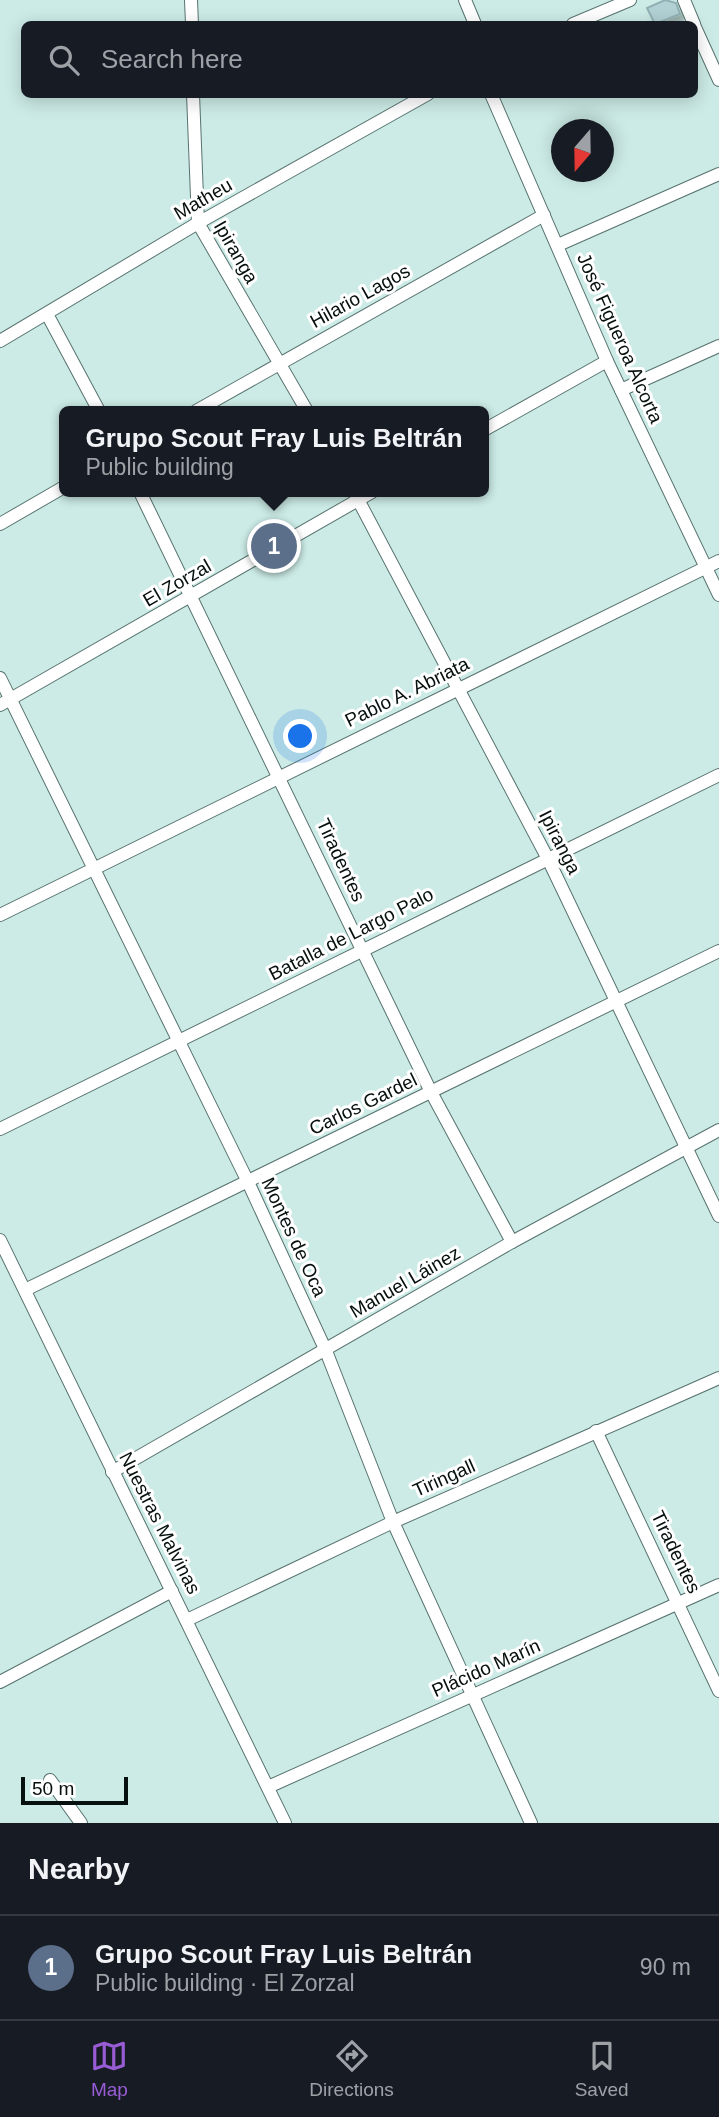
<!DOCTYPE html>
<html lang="en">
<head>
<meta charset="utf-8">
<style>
  :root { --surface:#171b24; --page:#242831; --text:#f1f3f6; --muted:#9ea1a6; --line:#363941; --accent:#985dd5 }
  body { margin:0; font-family:Helvetica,sans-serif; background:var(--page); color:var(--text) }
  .compass { position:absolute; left:551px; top:119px; width:63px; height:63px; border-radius:50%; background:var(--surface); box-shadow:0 4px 18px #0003; rotate:200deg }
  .scale { position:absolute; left:21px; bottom:18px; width:107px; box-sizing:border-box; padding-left:7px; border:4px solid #06100e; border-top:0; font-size:19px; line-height:24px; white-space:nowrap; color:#06100e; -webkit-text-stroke:5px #fff; paint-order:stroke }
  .you { position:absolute; left:301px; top:737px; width:24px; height:24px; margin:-18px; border:5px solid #fff; border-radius:50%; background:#1a73e8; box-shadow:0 0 0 10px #1a73e833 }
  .badge { display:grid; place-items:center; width:46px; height:46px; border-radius:50%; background:var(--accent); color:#fff; font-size:23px; font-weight:700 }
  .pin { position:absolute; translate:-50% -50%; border:4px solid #fff; box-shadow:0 2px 7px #0006 }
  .popup { position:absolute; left:59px; top:406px; width:430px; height:91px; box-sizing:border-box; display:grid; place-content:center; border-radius:10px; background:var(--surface); filter:drop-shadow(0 2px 5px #0005); font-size:23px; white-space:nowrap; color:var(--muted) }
  .popup b { font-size:26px; color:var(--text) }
  .popup::after { content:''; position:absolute; left:50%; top:100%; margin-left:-14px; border:14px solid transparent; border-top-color:var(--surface) }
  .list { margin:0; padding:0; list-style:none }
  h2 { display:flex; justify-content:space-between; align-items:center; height:91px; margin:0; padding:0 28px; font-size:30px }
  h2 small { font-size:23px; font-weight:400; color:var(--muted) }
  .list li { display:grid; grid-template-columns:46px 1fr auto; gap:21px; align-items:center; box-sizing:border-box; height:105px; padding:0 28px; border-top:2px solid var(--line) }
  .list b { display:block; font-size:26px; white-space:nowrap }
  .list p { margin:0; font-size:23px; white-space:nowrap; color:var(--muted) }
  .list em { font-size:23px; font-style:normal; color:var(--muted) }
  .icon { flex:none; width:38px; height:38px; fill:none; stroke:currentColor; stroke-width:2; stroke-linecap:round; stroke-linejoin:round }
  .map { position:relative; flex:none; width:719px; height:1823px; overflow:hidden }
  .search { position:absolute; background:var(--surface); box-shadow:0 4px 18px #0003; left:21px; right:21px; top:21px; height:77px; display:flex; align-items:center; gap:18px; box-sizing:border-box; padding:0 24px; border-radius:10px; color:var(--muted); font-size:26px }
  .sheet { height:196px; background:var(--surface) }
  nav { display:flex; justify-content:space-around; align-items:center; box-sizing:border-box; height:98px; border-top:2px solid var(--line); background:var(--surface); font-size:19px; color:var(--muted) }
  nav a { display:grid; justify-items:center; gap:4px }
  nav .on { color:var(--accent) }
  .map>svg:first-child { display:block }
  .building { fill:#b2d1d5; stroke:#92b0b4; stroke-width:2; filter:url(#shadow) }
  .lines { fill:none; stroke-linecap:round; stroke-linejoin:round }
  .street-casing { stroke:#57736f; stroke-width:14 }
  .street { stroke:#fff; stroke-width:12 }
  .labels { text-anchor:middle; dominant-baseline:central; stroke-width:6; stroke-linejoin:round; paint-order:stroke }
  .street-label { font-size:19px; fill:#06100e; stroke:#fff }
</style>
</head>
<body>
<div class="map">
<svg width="719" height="1823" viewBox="0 0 719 1823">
  <defs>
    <filter id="shadow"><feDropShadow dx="6" dy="6" stdDeviation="3.5" flood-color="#0004"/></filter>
  </defs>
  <rect width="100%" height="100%" fill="#ccebe6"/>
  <path class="building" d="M 665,0 L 676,3 L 680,14 L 655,24 L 647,8 Z"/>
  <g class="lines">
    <g class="street-casing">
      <g id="street">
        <path d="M 191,0 L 192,24"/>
        <path d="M 465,0 L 475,24"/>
        <path d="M 684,0 L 694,24"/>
        <path d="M 573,24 L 630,0"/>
        <path d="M 694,25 L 719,80"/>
        <path d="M 193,94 L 198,223 L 307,411"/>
        <path d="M 491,94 L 607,361 L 719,595"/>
        <path d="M 558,245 L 719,174"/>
        <path d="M 47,314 L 99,411"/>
        <path d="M 0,341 L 198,223 L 428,94"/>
        <path d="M 621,390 L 719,346"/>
        <path d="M 196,411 L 544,215"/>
        <path d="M 484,430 L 607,361"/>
        <path d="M 140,492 L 431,1092 L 512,1242"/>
        <path d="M 354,492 L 548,859 L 719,1216"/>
        <path d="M 0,524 L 64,487"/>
        <path d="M 0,678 L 248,1182 L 326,1351 L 393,1522 L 531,1823"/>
        <path d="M 0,705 L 372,492"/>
        <path d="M 0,915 L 719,561"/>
        <path d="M 0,1129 L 719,775"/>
        <path d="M 0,1240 L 285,1823"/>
        <path d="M 25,1290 L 719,951"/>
        <path d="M 596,1431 L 719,1691"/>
        <path d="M 112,1472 L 512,1242 L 719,1130"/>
        <path d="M 187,1620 L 393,1522 L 719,1378"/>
        <path d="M 0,1682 L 172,1591"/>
        <path d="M 50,1780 L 81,1823"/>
        <path d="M 268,1787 L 719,1585"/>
      </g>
    </g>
    <use href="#street" class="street"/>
  </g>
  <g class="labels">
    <g class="street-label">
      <text transform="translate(203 199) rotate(-30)">Matheu</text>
      <text transform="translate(236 252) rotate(60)">Ipiranga</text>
      <text transform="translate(360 296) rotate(-29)">Hilario Lagos</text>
      <text transform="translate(620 338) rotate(66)">José Figueroa Alcorta</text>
      <text transform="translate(177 583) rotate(-30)">El Zorzal</text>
      <text transform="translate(407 692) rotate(-26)">Pablo A. Abriata</text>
      <text transform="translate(560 842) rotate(63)">Ipiranga</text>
      <text transform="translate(341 860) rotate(65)">Tiradentes</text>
      <text transform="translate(351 934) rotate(-27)">Batalla de Largo Palo</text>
      <text transform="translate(363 1104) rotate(-26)">Carlos Gardel</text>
      <text transform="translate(294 1237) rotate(65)">Montes de Oca</text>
      <text transform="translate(405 1282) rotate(-30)">Manuel Láinez</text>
      <text transform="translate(444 1478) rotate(-24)">Tiringall</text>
      <text transform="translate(160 1523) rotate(63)">Nuestras Malvinas</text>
      <text transform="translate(676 1552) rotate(64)">Tiradentes</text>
      <text transform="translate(486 1668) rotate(-24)">Plácido Marín</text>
    </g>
  </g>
</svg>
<svg class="compass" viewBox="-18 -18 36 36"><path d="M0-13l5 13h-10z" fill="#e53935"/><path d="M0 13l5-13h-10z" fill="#9ea1a6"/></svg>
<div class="scale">50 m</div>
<div class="you"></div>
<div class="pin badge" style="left:274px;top:546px;background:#5c6f8a">1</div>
<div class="popup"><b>Grupo Scout Fray Luis Beltrán</b>Public building</div>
<div class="search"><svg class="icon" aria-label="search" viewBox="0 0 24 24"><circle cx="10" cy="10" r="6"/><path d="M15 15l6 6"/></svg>Search here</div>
</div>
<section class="sheet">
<h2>Nearby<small></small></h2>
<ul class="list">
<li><span class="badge" style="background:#5c6f8a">1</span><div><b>Grupo Scout Fray Luis Beltrán</b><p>Public building · El Zorzal</p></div><em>90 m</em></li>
</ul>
</section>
<nav>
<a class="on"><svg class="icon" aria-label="map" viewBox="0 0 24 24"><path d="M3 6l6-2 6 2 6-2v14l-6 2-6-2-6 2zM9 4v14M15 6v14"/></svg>Map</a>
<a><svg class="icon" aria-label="directions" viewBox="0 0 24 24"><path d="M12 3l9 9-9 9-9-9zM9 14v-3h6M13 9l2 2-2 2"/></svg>Directions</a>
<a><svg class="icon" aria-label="saved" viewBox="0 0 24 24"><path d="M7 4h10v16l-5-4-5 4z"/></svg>Saved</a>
</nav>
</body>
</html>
